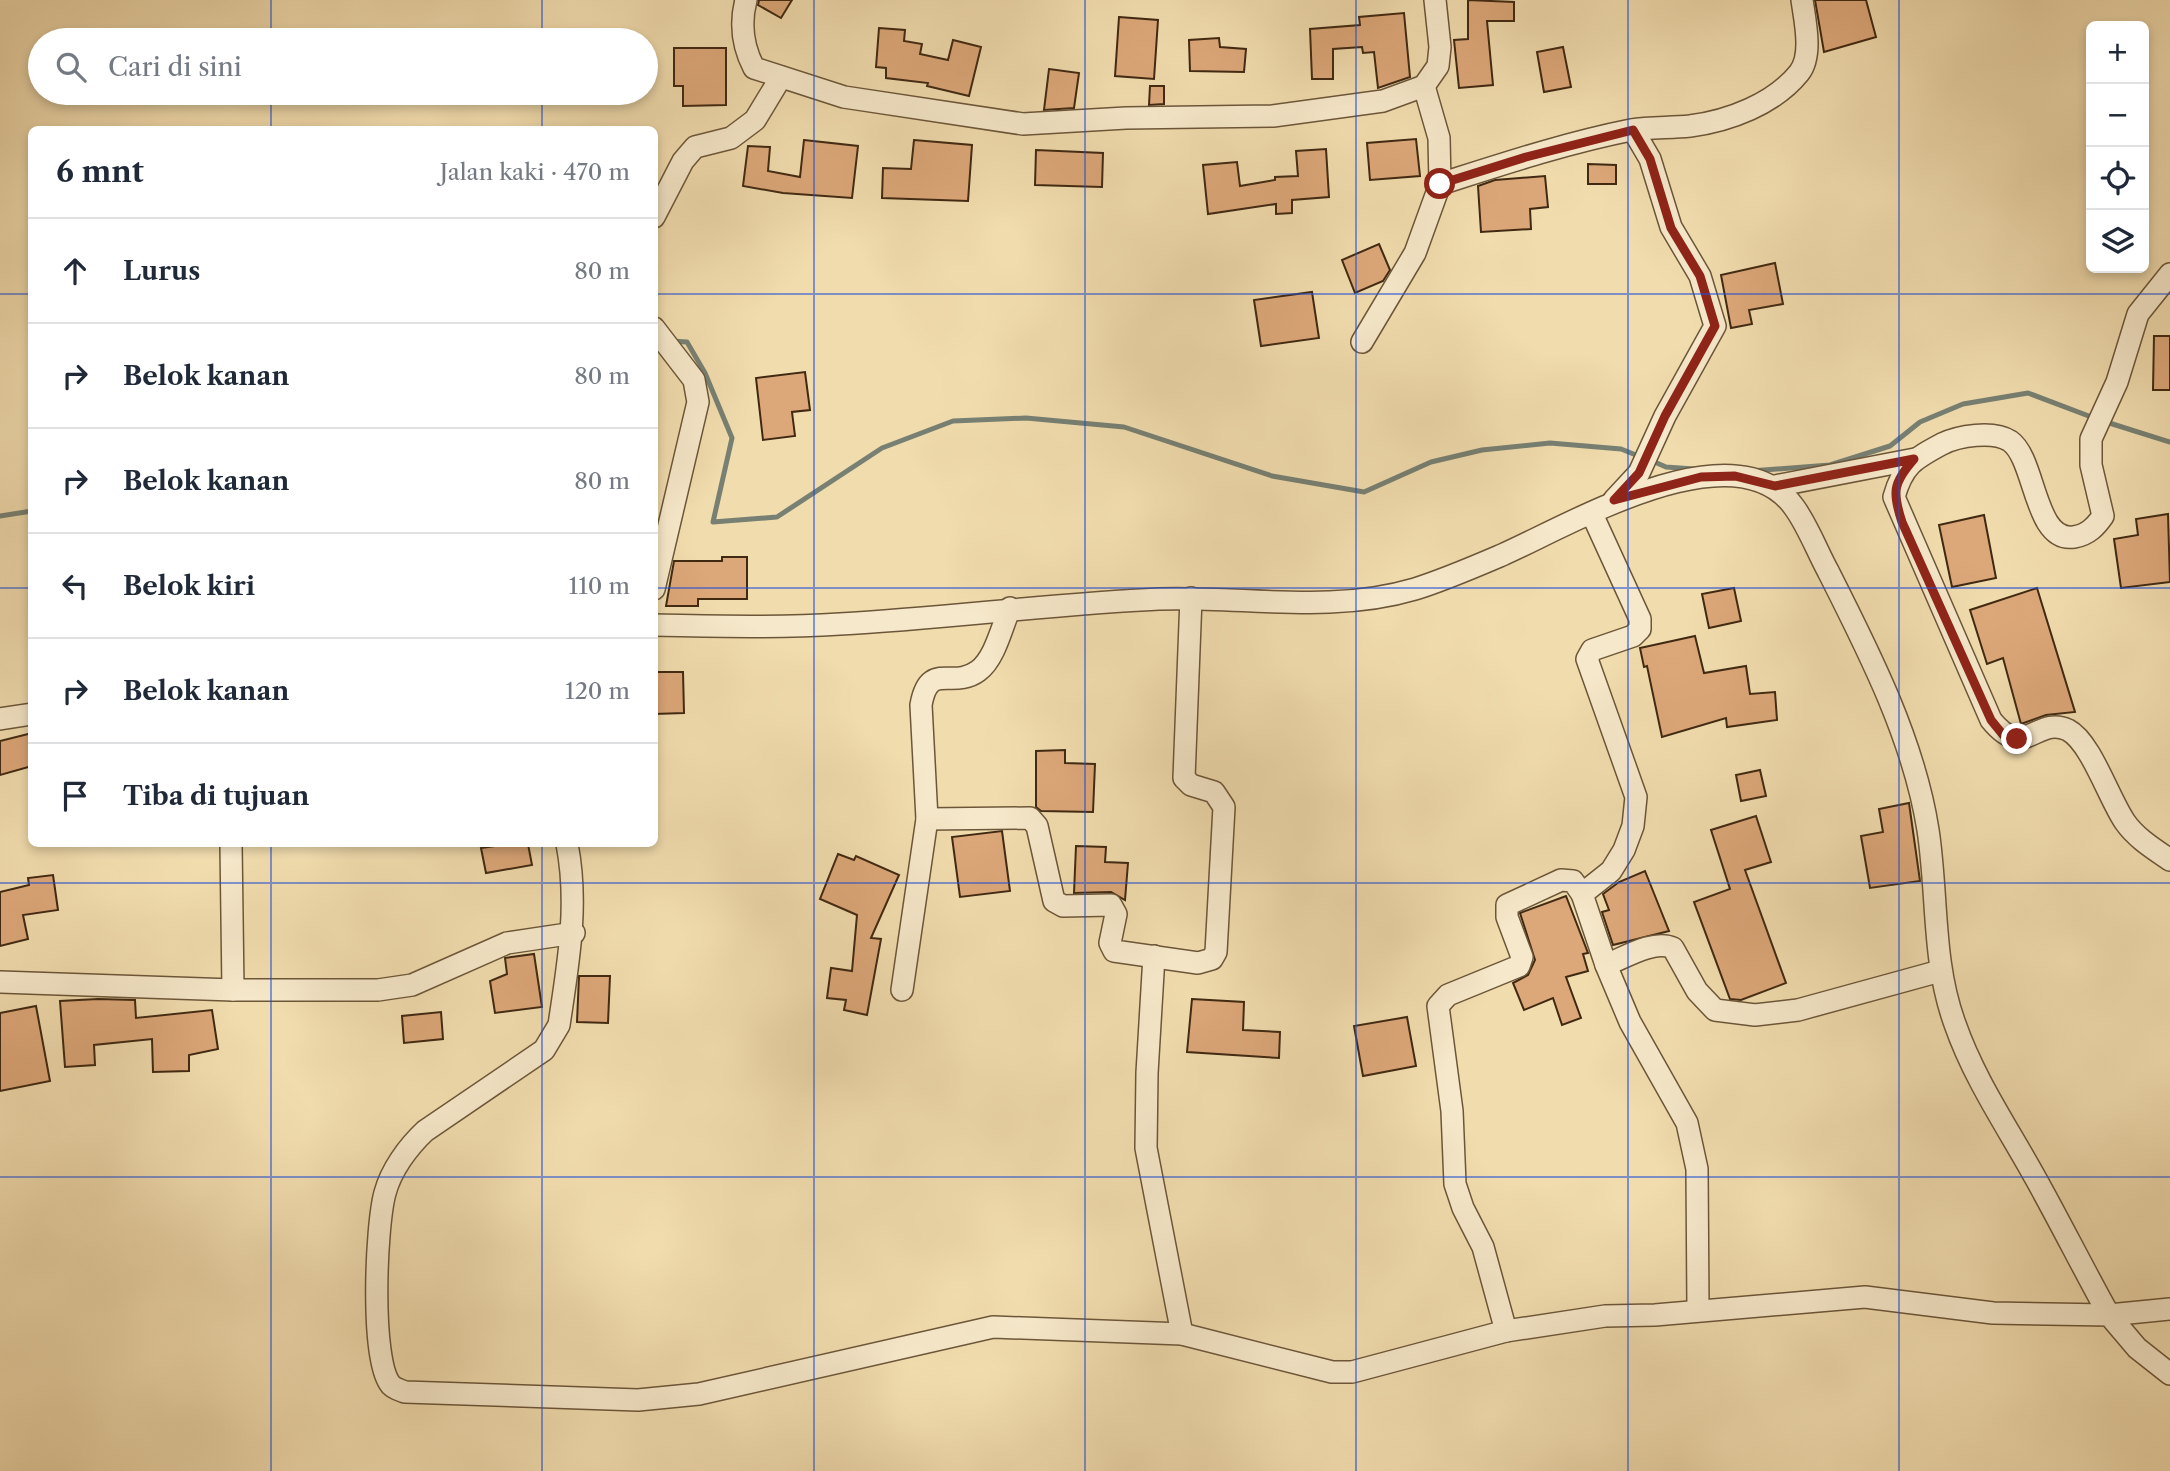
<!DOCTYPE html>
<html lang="id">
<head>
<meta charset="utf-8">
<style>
  :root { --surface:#fff; --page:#f6f6f7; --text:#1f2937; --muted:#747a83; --line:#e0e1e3 }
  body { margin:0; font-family:"Libre Caslon Text",serif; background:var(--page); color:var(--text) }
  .controls { position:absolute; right:21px; top:21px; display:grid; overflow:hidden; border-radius:10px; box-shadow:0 4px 10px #0003 }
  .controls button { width:63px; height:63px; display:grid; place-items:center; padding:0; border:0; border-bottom:2px solid var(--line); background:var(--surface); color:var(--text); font:35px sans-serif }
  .stop { position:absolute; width:21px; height:21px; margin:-16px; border:5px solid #8f2418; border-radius:50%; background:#fff }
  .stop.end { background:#8f2418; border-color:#fff; box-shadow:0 2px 7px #0008 }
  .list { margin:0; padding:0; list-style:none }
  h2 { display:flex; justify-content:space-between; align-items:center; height:91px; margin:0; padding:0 28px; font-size:30px }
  h2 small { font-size:23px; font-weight:400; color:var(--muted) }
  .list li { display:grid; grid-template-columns:46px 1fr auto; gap:21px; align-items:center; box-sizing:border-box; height:105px; padding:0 28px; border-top:2px solid var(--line) }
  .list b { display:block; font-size:26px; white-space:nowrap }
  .list em { font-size:23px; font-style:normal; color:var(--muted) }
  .icon { flex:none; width:38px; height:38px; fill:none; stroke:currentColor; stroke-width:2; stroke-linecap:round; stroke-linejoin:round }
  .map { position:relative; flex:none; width:2170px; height:1471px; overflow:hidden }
  .search { position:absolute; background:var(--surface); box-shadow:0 4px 10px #0003; left:28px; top:28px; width:630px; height:77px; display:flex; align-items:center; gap:18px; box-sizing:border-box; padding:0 24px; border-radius:38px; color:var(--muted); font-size:26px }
  .panel { position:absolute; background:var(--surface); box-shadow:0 4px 10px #0003; left:28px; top:126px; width:630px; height:721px; border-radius:10px }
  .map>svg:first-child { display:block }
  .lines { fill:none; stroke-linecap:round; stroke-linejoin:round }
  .stream { stroke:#778073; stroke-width:5 }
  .building { fill:#dca779; stroke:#402912; stroke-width:2 }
  .minor-casing { stroke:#6c5639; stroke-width:24 }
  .minor { stroke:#f6e8ca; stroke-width:21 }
  .route { stroke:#8f2418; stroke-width:9 }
  .grid { fill:none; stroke:#1d4ed8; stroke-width:2; stroke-opacity:0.55 }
</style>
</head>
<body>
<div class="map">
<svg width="2170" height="1471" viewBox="0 0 2170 1471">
  <rect width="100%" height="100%" fill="#f1dcae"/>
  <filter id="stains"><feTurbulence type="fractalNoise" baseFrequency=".00286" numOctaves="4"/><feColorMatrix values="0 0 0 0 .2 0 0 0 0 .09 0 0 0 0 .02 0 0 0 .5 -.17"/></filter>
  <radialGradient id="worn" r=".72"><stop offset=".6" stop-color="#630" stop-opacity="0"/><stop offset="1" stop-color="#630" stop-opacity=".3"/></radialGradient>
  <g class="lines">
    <g class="stream">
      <path d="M 671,341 L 687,342 L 705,373 L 732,438 L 713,522 L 777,517 L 882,448 L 953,421 L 1026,418 L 1124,427 L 1272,476 L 1364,492 L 1431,462 L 1482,450 L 1550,443 L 1621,449 L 1641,457"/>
      <path d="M 2103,421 L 2170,442"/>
      <path d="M 1650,460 L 1666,467 L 1694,469"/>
      <path d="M 1750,471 L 1830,465 L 1890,446 L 1920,422 L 1963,404 L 2028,393 L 2094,418"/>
      <path d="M 0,516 L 32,511"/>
    </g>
  </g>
  <g class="building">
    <path d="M 759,0 L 792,0 L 781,18 L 758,5 Z"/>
    <path d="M 1468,0 L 1514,2 L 1514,21 L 1487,21 L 1493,85 L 1459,88 L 1454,40 L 1468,39 Z"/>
    <path d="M 1815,0 L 1866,0 L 1876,37 L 1824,52 Z"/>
    <path d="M 1404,13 L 1410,77 L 1378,88 L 1374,52 L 1363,53 L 1362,47 L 1333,49 L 1333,79 L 1312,79 L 1310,29 L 1360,25 L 1359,17 Z"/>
    <path d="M 1119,17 L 1158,20 L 1154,79 L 1115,76 Z"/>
    <path d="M 879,28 L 905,30 L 904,41 L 922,44 L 920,54 L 948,60 L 953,40 L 981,47 L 969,96 L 927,86 L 928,83 L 886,78 L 886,68 L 876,67 Z"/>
    <path d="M 1219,38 L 1220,47 L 1246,49 L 1244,72 L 1190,71 L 1189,40 Z"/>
    <path d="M 1563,47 L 1571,87 L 1544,92 L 1537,52 Z"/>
    <path d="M 674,48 L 726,48 L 726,105 L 683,106 L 683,86 L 674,86 Z"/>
    <path d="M 1049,69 L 1079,73 L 1074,108 L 1044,110 Z"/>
    <path d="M 1150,86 L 1164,86 L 1164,104 L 1149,105 Z"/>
    <path d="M 1416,139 L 1420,176 L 1370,180 L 1367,143 Z"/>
    <path d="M 804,140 L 858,146 L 852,198 L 783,193 L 743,186 L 748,146 L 770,147 L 768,171 L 800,177 Z"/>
    <path d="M 914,140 L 972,145 L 968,201 L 882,198 L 883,168 L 911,169 Z"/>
    <path d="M 1326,149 L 1329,197 L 1292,200 L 1292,213 L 1276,214 L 1276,204 L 1208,214 L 1203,165 L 1237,162 L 1240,186 L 1275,180 L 1275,177 L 1298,176 L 1296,151 Z"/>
    <path d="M 1036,150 L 1103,153 L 1102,187 L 1035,185 Z"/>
    <path d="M 1588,164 L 1616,165 L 1616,184 L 1588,184 Z"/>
    <path d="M 1545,176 L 1548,207 L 1530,209 L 1531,229 L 1481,232 L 1478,186 L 1495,180 Z"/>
    <path d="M 1379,244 L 1390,270 L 1383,281 L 1355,293 L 1342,260 Z"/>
    <path d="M 1775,263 L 1783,304 L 1749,310 L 1752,324 L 1731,328 L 1721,275 Z"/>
    <path d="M 1312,292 L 1319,338 L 1261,346 L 1254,300 Z"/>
    <path d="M 2154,336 L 2170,336 L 2170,390 L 2153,390 Z"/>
    <path d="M 805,372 L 810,410 L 792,412 L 795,436 L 763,440 L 756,378 Z"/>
    <path d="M 2168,514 L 2170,582 L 2121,588 L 2114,539 L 2138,535 L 2136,519 Z"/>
    <path d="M 1984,515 L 1996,578 L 1952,587 L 1939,525 Z"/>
    <path d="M 722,557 L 747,557 L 747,599 L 698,599 L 698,606 L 666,606 L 674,561 L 722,561 Z"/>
    <path d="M 1734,588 L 1741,621 L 1709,628 L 1702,594 Z"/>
    <path d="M 2037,588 L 2075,712 L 2046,715 L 2021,724 L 2003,658 L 1987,664 L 1970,610 Z"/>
    <path d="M 1695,636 L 1704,673 L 1746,666 L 1750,694 L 1775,692 L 1777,720 L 1727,727 L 1726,718 L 1662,737 L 1647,666 L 1644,667 L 1640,648 Z"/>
    <path d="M 654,672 L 683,672 L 684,713 L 654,714 Z"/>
    <path d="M 32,733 L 32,766 L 0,775 L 0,741 Z"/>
    <path d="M 1065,750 L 1065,763 L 1095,764 L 1093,812 L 1041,811 L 1036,807 L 1036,751 Z"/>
    <path d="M 1760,770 L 1766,796 L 1741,801 L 1736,775 Z"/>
    <path d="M 1909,803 L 1920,881 L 1870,888 L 1861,836 L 1883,832 L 1879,809 Z"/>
    <path d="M 1756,816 L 1771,862 L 1745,870 L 1786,983 L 1741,1000 L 1730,999 L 1694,902 L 1730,889 L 1711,830 Z"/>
    <path d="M 1002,831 L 1010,891 L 960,897 L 952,837 Z"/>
    <path d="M 509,844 L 528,844 L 532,865 L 486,873 L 481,848 Z"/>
    <path d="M 1076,846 L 1106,847 L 1105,862 L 1128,863 L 1125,900 L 1111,892 L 1074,893 Z"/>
    <path d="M 838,854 L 854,860 L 856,856 L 899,875 L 871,938 L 881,939 L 867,1015 L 844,1010 L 846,1000 L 827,998 L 831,968 L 852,971 L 857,915 L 820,899 Z"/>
    <path d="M 1645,871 L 1669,931 L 1613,945 L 1602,912 L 1609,910 L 1603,894 L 1619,882 Z"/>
    <path d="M 53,875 L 58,910 L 23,915 L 28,939 L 0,946 L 0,892 L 29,885 L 28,878 Z"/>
    <path d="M 1566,896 L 1588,953 L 1583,954 L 1588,971 L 1566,977 L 1581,1018 L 1562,1025 L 1553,998 L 1524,1010 L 1513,983 L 1528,975 L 1535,960 L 1520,913 Z"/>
    <path d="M 534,954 L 542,1007 L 495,1013 L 490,981 L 507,974 L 505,958 Z"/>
    <path d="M 579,976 L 610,976 L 608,1023 L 577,1022 Z"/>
    <path d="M 98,999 L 135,1000 L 136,1018 L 212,1010 L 218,1049 L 189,1055 L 189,1071 L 153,1072 L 152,1039 L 94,1045 L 95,1065 L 65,1067 L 60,1001 Z"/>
    <path d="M 1192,999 L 1244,1002 L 1243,1030 L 1280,1032 L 1279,1058 L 1187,1052 Z"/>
    <path d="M 36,1006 L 50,1081 L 0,1091 L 0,1013 Z"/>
    <path d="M 441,1012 L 443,1039 L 404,1043 L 402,1016 Z"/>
    <path d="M 1407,1017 L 1416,1066 L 1363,1076 L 1354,1026 Z"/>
  </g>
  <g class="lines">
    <g class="minor-casing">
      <g id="minor">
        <path d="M 746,0 C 740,23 743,47 754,68 L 844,97 L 1023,124 L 1126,118 L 1273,116 L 1383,101 L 1424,86 L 1438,66 L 1440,47 L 1435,0"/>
        <path d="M 1440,184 C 1503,164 1566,143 1631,130 C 1650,127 1671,128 1690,126 C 1729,121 1774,104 1799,73 C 1813,56 1805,21 1802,0"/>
        <path d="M 654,217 L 683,161 L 695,147 L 731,138 L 755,120 L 781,77"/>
        <path d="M 2170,274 L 2138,314 L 2117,382 L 2091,439 L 2091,465 L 2103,516 C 2096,526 2088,535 2074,537 C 2034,543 2036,459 2010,441 C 1993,430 1958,436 1942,444 C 1914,459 1903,465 1894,497 L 1991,720 C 2025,762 2036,715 2068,730 C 2091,742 2109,799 2125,822 C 2136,838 2154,849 2170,860"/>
        <path d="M 654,328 L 694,380 L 698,402 L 654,589"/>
        <path d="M 1362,342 L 1415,253 L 1440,184 L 1439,138 L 1424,86"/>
        <path d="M 1775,486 L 1915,459"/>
        <path d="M 1614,500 L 1639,473 L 1665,416 L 1715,326 L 1700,276 L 1671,227 L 1650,159 L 1633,130"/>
        <path d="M 1592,514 L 1640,619 L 1640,629 L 1633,636 L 1592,650 L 1587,659 L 1636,797 L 1633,826 L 1624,850 L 1611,871 L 1582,894 L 1606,965 L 1630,1022 L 1687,1123 L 1697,1169 L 1698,1309"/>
        <path d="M 654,625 C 716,626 778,628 840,624 C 947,618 1052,604 1159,599 C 1244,596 1331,614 1415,589 C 1444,580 1474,567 1502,555 C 1570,525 1735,425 1794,507 C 1808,526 1817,551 1828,571 C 1869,652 1914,740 1928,830 C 1938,895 1932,962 1955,1024 C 1974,1079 2008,1128 2036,1179 C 2061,1224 2084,1270 2109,1315 L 2170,1309"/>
        <path d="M 0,719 L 32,714"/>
        <path d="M 927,819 L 1030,818 L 1037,826 L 1054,901 L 1063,906 L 1111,905 L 1116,914 L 1110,943 L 1114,951 L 1198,963 L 1212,959 L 1216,952 L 1224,807 L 1214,792 L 1191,785 L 1184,778 L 1191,598"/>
        <path d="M 231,844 L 233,990"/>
        <path d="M 567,844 C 579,905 568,964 559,1025 L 544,1050 L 425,1131 C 408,1147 391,1170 385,1193 C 376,1225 370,1361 391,1385 C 395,1389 400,1390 405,1392 L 638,1400 L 699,1394 L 993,1327 L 1182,1334 L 1332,1372 L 1352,1372 L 1506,1331 L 1605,1316 L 1655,1315 L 1865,1297 L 1993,1313 L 2109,1315 L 2137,1348 L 2170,1374"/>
        <path d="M 1154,956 L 1147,1073 L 1146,1148 L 1182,1334"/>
        <path d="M 1606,965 C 1624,958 1654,939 1673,948 L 1697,991 L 1715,1010 L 1755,1015 L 1798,1010 L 1940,971"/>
        <path d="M 0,982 L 233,990 L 378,990 L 412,985 L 507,943 L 574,933"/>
        <path d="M 902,990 L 927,819 L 921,705 C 929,660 952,690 978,671 C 995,659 1002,626 1010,608"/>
        <path d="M 1506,1331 L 1483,1247 L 1463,1208 L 1455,1184 L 1452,1111 L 1438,1006 L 1448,995 L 1519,966 L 1522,957 L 1507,917 L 1507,905 L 1561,880 L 1573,881 L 1582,894"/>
      </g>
    </g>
    <use href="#minor" class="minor"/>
  </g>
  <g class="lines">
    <path class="route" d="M 1440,184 L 1526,157 L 1633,130 L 1650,159 L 1671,228 L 1700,276 L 1715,326 L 1665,416 L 1639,473 L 1614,500 L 1701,477 L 1735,476 L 1775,486 L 1914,459 C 1893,483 1892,492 1902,522 L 1991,720 L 2004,736 L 2017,739"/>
  </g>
  <path class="grid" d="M 271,0 L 271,40M 542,0 L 542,40M 814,0 L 814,1471M 1085,0 L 1085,1471M 1356,0 L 1356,1471M 1628,0 L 1628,1471M 1899,0 L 1899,1471M 271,93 L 271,130M 542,93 L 542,130M 0,294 L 32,294M 654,294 L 2170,294M 0,588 L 32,588M 654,588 L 2170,588M 271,844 L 271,1471M 542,844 L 542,1471M 0,883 L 2170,883M 0,1177 L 2170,1177"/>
  <rect width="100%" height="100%" filter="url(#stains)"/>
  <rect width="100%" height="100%" fill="url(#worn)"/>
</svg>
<div class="controls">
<button>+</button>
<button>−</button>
<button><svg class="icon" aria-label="locate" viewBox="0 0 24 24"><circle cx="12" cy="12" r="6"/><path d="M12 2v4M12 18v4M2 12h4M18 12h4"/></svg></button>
<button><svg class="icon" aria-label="layers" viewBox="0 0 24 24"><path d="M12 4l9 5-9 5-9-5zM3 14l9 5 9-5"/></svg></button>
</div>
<div class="stop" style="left:1440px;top:184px"></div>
<div class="stop end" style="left:2017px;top:739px"></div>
<div class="search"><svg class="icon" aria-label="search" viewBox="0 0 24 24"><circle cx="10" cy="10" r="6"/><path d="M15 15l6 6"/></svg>Cari di sini</div>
<section class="panel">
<h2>6 mnt<small>Jalan kaki · 470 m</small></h2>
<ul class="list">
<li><svg class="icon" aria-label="ahead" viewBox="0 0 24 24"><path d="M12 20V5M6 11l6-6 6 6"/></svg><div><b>Lurus</b></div><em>80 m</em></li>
<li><svg class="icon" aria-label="right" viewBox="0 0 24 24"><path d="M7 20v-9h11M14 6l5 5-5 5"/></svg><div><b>Belok kanan</b></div><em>80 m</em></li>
<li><svg class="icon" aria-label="right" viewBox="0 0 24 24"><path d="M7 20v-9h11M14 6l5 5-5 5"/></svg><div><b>Belok kanan</b></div><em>80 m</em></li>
<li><svg class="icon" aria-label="left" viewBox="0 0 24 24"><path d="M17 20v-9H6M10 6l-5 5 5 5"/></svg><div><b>Belok kiri</b></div><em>110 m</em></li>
<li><svg class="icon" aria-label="right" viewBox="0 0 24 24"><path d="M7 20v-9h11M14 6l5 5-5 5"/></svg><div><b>Belok kanan</b></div><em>120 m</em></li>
<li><svg class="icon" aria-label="arrive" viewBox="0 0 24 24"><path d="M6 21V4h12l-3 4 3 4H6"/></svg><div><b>Tiba di tujuan</b></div></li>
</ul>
</section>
</div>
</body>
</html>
